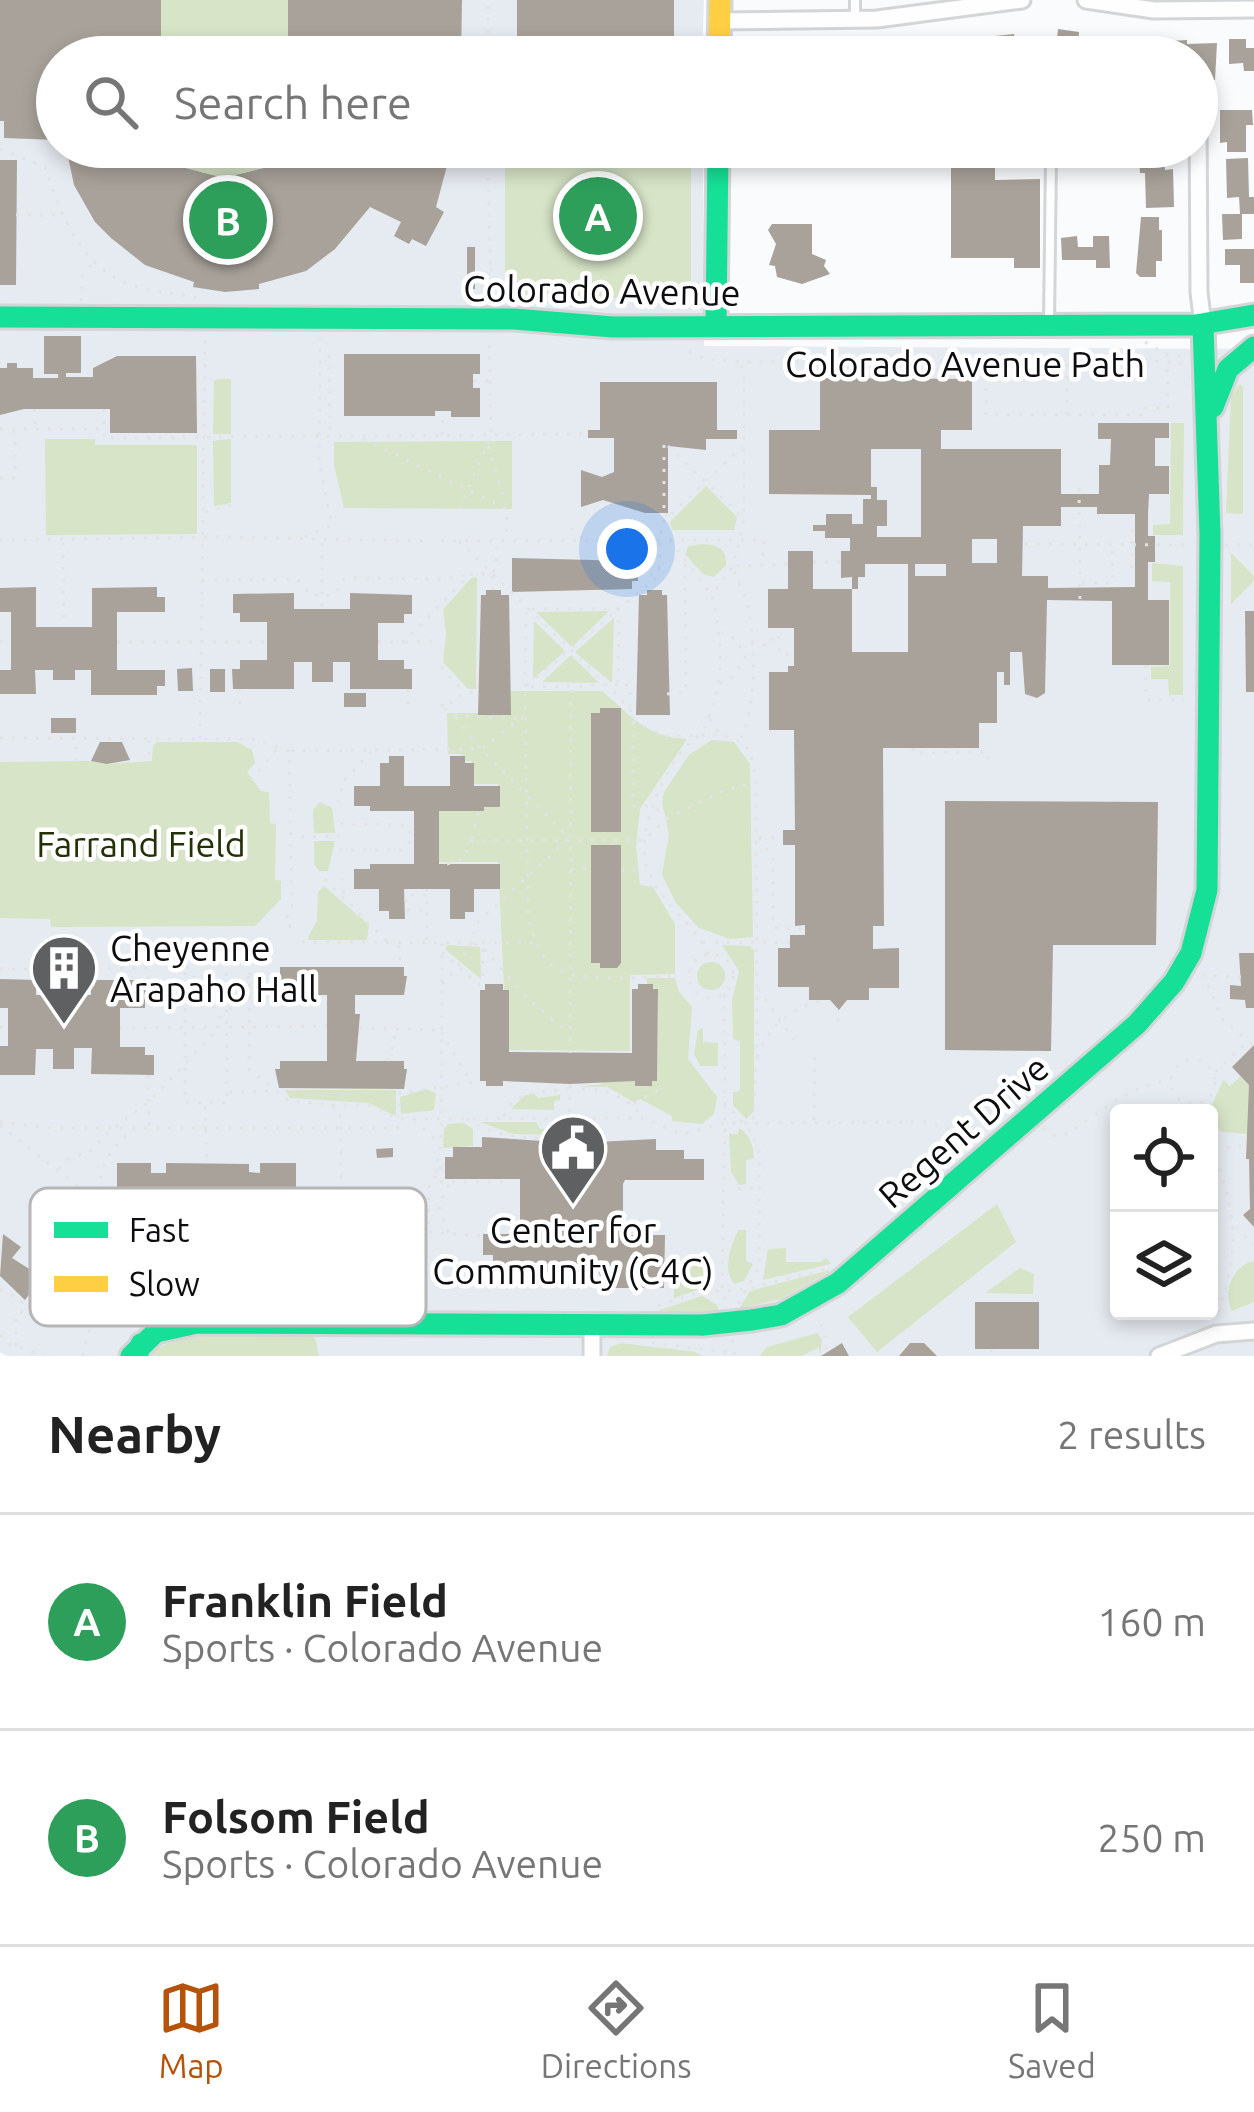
<!DOCTYPE html>
<html lang="en">
<head>
<meta charset="utf-8">
<style>
  :root { --surface:#fff; --page:#f6f6f6; --text:#222; --muted:#767676; --line:#e0e0e0; --accent:#b45309 }
  body { margin:0; font-family:Ubuntu,sans-serif; background:var(--page); color:var(--text) }
  .controls { position:absolute; right:36px; bottom:36px; display:grid; overflow:hidden; border-radius:12px; box-shadow:0 6px 18px #0003 }
  .controls button { width:108px; height:108px; display:grid; place-items:center; padding:0; border:0; border-bottom:3px solid var(--line); background:var(--surface); color:var(--text); font:60px sans-serif }
  .you { position:absolute; left:627px; top:549px; width:42px; height:42px; margin:-30px; border:9px solid #fff; border-radius:50%; background:#1a73e8; box-shadow:0 0 0 18px #1a73e833 }
  .badge { display:grid; place-items:center; width:78px; height:78px; border-radius:50%; background:var(--accent); color:#fff; font-size:39px; font-weight:700 }
  .pin { position:absolute; translate:-50% -50%; border:6px solid #fff; box-shadow:0 3px 12px #0006 }
  .list { margin:0; padding:0; list-style:none }
  h2 { display:flex; justify-content:space-between; align-items:center; height:156px; margin:0; padding:0 48px; font-size:51px }
  h2 small { font-size:39px; font-weight:400; color:var(--muted) }
  .list li { display:grid; grid-template-columns:78px 1fr auto; gap:36px; align-items:center; box-sizing:border-box; height:216px; padding:0 48px; border-top:3px solid var(--line) }
  .list b { display:block; font-size:45px; white-space:nowrap }
  .list p { margin:0; font-size:39px; white-space:nowrap; color:var(--muted) }
  .list em { font-size:39px; font-style:normal; color:var(--muted) }
  .icon { flex:none; width:66px; height:66px; fill:none; stroke:currentColor; stroke-width:2; stroke-linecap:round; stroke-linejoin:round }
  .map { position:relative; flex:none; width:1254px; height:1356px; overflow:hidden }
  .search { position:absolute; background:var(--surface); box-shadow:0 6px 18px #0003; left:36px; right:36px; top:36px; height:132px; display:flex; align-items:center; gap:30px; box-sizing:border-box; padding:0 42px; border-radius:66px; color:var(--muted); font-size:45px }
  .sheet { height:588px; background:var(--surface) }
  nav { display:flex; justify-content:space-around; align-items:center; box-sizing:border-box; height:168px; border-top:3px solid var(--line); background:var(--surface); font-size:33px; color:var(--muted) }
  nav a { display:grid; justify-items:center; gap:6px }
  nav .on { color:var(--accent) }
  .map>svg:first-child { display:block }
  .built { fill:#e6ebf1; fill-rule:evenodd }
  .green { fill:#d7e4c7 }
  .building { fill:#a8a29a; fill-rule:evenodd }
  .lines { fill:none; stroke-linecap:round; stroke-linejoin:round }
  .lane-casing { stroke:#d3d5d6; stroke-width:14 }
  .street-casing { stroke:#d3d5d6; stroke-width:21 }
  .fast-casing { stroke:#d3d5d6; stroke-width:27 }
  .slow-casing { stroke:#d3d5d6; stroke-width:27 }
  .path { stroke:#e2e3e4; stroke-width:3; stroke-dasharray:3 9; stroke-linecap:butt }
  .lane { stroke:#fefeff; stroke-width:8 }
  .street { stroke:#fefeff; stroke-width:15 }
  .fast { stroke:#16e098; stroke-width:21 }
  .slow { stroke:#ffcf43; stroke-width:21 }
  .fast-bridge-casing { stroke:#d3d5d6; stroke-width:27; stroke-linecap:butt }
  .fast-bridge { stroke:#16e098; stroke-width:21 }
  .labels { text-anchor:middle; dominant-baseline:central; stroke-width:9; stroke-linejoin:round; paint-order:stroke }
  .street-label { font-size:36px; fill:#0c0d0e; stroke:#fff }
  .park-label { font-size:36px; fill:#233107; stroke:#fff }
  .poi-label { font-size:36px; fill:#0c0d0e; stroke:#fff; text-anchor:start }
  .key { fill:#fff; stroke:#b6b6b7; stroke-width:3 }
  .key-label { font-size:33px; fill:#0c0d0e }
</style>
</head>
<body>
<div class="map">
<svg width="1254" height="1356" viewBox="0 0 1254 1356">
  <rect width="100%" height="100%" fill="#f9fbfd"/>
  <path class="built" d="M 0,0 L 704,0 L 702,57 L 57,57 L 57,147 L 703,147 L 704,346 L 1254,349 L 1254,1356 L 7,1356 L 0,1352 ZM 1119,1113 L 1209,1113 L 1209,1311 L 1119,1311 Z"/>
  <g class="green">
    <rect x="161" y="0" width="127" height="57"/>
    <rect x="505" y="45" width="186" height="12"/>
    <path d="M 153,147 L 296,147 L 290,161 L 224,178 L 158,161 Z"/>
    <path d="M 505,147 L 691,147 L 691,298 L 519,298 L 505,285 Z"/>
    <path d="M 219,379 L 231,379 L 231,434 L 213,434 L 214,381 Z"/>
    <path d="M 1240,384 L 1243,387 L 1243,514 L 1226,513 L 1231,395 Z"/>
    <path d="M 1171,423 L 1184,423 L 1183,535 L 1153,535 L 1153,525 L 1170,524 Z"/>
    <path d="M 45,439 L 95,439 L 95,445 L 197,445 L 197,534 L 46,535 Z"/>
    <path d="M 231,439 L 231,503 L 214,506 L 213,441 Z"/>
    <path d="M 512,441 L 512,509 L 344,508 L 334,465 L 334,442 Z"/>
    <path d="M 706,486 L 737,517 L 734,530 L 672,530 L 670,522 Z"/>
    <path d="M 702,544 C 717,545 727,548 726,565 L 714,577 L 703,574 L 685,554 L 689,546 Z"/>
    <path d="M 1231,553 L 1254,576 L 1254,581 L 1231,604 Z"/>
    <path d="M 1152,563 L 1183,566 L 1183,695 L 1169,695 L 1168,679 L 1151,679 L 1151,667 L 1170,666 L 1170,582 L 1152,581 Z"/>
    <path d="M 477,577 L 476,689 L 468,689 L 443,662 L 446,634 L 443,610 L 471,578 Z"/>
    <path d="M 609,611 L 572,647 L 536,612 Z"/>
    <path d="M 614,618 L 612,683 L 575,652 Z"/>
    <path d="M 534,621 L 565,651 L 533,679 Z"/>
    <path d="M 571,655 L 599,683 L 542,682 Z"/>
    <path d="M 509,691 L 602,691 C 633,717 644,736 687,739 L 640,809 L 636,847 L 640,885 L 653,887 L 675,924 L 675,974 L 630,975 L 630,1051 L 507,1050 L 498,862 L 437,862 L 437,809 L 498,804 L 498,784 L 472,784 L 472,761 L 463,761 L 462,754 L 448,754 L 447,713 L 509,713 Z"/>
    <path d="M 712,740 L 734,742 L 750,764 L 753,937 L 730,939 L 699,928 L 676,903 L 662,875 L 669,834 L 662,802 L 664,792 L 689,755 Z"/>
    <path d="M 157,742 L 237,742 L 252,750 L 255,763 L 247,772 L 261,791 L 269,792 L 270,823 L 276,824 L 275,880 L 281,881 L 281,899 L 255,926 L 51,927 L 50,919 L 0,918 L 0,762 L 91,761 L 108,764 L 152,761 L 153,746 Z"/>
    <path d="M 320,802 L 332,808 L 335,833 L 314,833 L 313,810 Z"/>
    <path d="M 314,841 L 335,841 L 328,871 L 319,871 L 314,864 Z"/>
    <path d="M 324,886 L 369,925 L 367,940 L 307,940 L 317,920 L 318,892 Z"/>
    <path d="M 448,945 L 480,947 L 481,979 L 445,949 Z"/>
    <path d="M 722,945 L 750,946 L 754,950 L 754,1111 L 746,1119 L 733,1105 L 733,1092 L 740,1091 L 740,1041 L 733,1039 L 732,1001 L 739,971 Z"/>
    <circle cx="711" cy="976" r="14"/>
    <path d="M 647,978 L 675,978 L 679,992 L 692,1007 L 688,1059 L 717,1097 L 714,1114 L 702,1124 L 672,1121 L 672,1116 L 640,1099 L 634,1102 L 607,1087 L 578,1087 L 602,1084 L 603,1080 L 635,1081 L 636,1086 L 651,1086 L 652,1081 L 657,1081 L 658,990 L 647,984 Z"/>
    <path d="M 703,1028 L 703,1042 L 718,1043 L 718,1066 L 700,1066 L 694,1054 L 698,1030 Z"/>
    <path d="M 1241,1076 L 1249,1085 L 1249,1134 L 1222,1132 L 1209,1122 L 1208,1113 L 1223,1080 L 1230,1086 Z"/>
    <path d="M 426,1089 L 436,1093 L 434,1110 L 401,1114 L 400,1097 Z"/>
    <path d="M 285,1090 L 396,1090 L 396,1116 L 368,1103 L 290,1098 Z"/>
    <path d="M 534,1093 L 538,1098 L 560,1095 L 560,1100 L 554,1101 L 554,1110 L 511,1109 L 524,1096 Z"/>
    <path d="M 480,1122 L 536,1122 L 540,1129 L 560,1129 L 561,1135 L 513,1134 Z"/>
    <path d="M 464,1123 L 473,1129 L 473,1146 L 443,1148 L 444,1129 L 448,1124 Z"/>
    <path d="M 739,1128 C 750,1134 753,1145 754,1158 L 746,1160 L 746,1184 L 739,1185 L 731,1171 L 729,1134 L 738,1134 Z"/>
    <path d="M 997,1204 L 1016,1242 L 877,1352 L 848,1317 Z"/>
    <path d="M 738,1230 L 746,1230 L 746,1261 L 753,1264 L 744,1281 L 734,1284 C 722,1267 731,1246 738,1230 Z"/>
    <path d="M 786,1248 L 786,1262 L 821,1262 L 826,1258 L 831,1264 L 763,1280 L 768,1249 Z"/>
    <path d="M 1254,1261 L 1254,1302 L 1232,1311 C 1222,1292 1233,1265 1254,1261 Z"/>
    <path d="M 674,1265 L 711,1266 L 711,1280 L 703,1288 L 674,1298 Z"/>
    <path d="M 1020,1268 L 1034,1274 L 1033,1294 L 985,1293 Z"/>
    <path d="M 834,1269 L 781,1299 L 739,1309 L 750,1291 Z"/>
    <path d="M 702,1296 L 717,1305 L 719,1314 L 645,1315 Z"/>
    <path d="M 817,1333 L 822,1340 L 820,1356 L 819,1347 L 802,1356 L 759,1356 L 767,1347 Z"/>
    <path d="M 315,1337 L 319,1356 L 149,1356 C 176,1325 274,1337 315,1337 Z"/>
    <path d="M 621,1343 L 695,1352 L 702,1356 L 607,1356 L 610,1347 Z"/>
  </g>
  <g class="building">
    <path d="M 0,0 L 161,0 L 161,57 L 57,57 L 57,140 L 4,138 L 4,121 L 0,121 Z"/>
    <path d="M 288,0 L 462,0 L 461,57 L 288,57 Z"/>
    <rect x="517" y="0" width="157" height="45"/>
    <path d="M 1058,29 L 1079,32 L 1078,49 L 1099,51 L 1098,57 L 1055,57 Z"/>
    <path d="M 1014,34 L 1016,49 L 1039,45 L 1041,57 L 998,57 L 995,36 Z"/>
    <path d="M 1229,39 L 1246,39 L 1246,48 L 1254,48 L 1254,71 L 1244,71 L 1243,63 L 1229,64 Z"/>
    <path d="M 1187,40 L 1187,44 L 1217,43 L 1215,80 L 1197,80 L 1197,57 L 1169,57 L 1169,41 Z"/>
    <path d="M 955,43 L 957,57 L 936,57 L 934,45 Z"/>
    <path d="M 922,47 L 923,57 L 870,57 L 869,51 Z"/>
    <path d="M 1220,110 L 1252,110 L 1253,125 L 1246,125 L 1246,152 L 1227,152 L 1227,142 L 1220,143 Z"/>
    <path d="M 66,147 L 153,147 L 158,161 L 224,178 L 284,163 L 291,159 L 296,147 L 452,147 L 436,207 L 444,212 L 426,246 L 412,239 L 409,244 L 394,236 L 401,222 L 370,207 L 335,249 L 306,271 L 259,284 L 259,289 L 225,292 L 193,287 L 194,282 L 145,265 L 111,238 L 95,222 L 74,185 Z"/>
    <rect x="781" y="147" width="20" height="18"/>
    <path d="M 1081,147 L 1104,147 L 1104,161 L 1069,162 L 1071,150 L 1081,150 Z"/>
    <path d="M 1139,158 L 1164,158 L 1165,170 L 1173,169 L 1174,207 L 1146,208 L 1145,173 L 1140,173 Z"/>
    <path d="M 1248,158 L 1249,197 L 1254,197 L 1254,214 L 1240,214 L 1239,197 L 1227,198 L 1226,159 Z"/>
    <path d="M 0,160 L 17,160 L 16,285 L 0,285 Z"/>
    <path d="M 995,165 L 995,180 L 1040,179 L 1040,268 L 1014,268 L 1014,258 L 951,258 L 951,166 Z"/>
    <path d="M 1222,214 L 1242,214 L 1242,239 L 1223,240 Z"/>
    <path d="M 1141,217 L 1159,217 L 1159,230 L 1162,230 L 1162,261 L 1156,261 L 1156,277 L 1140,277 L 1136,273 Z"/>
    <path d="M 772,224 L 812,224 L 812,254 L 826,260 L 824,266 L 830,274 L 802,284 L 777,277 L 775,266 L 769,265 L 776,244 L 768,230 Z"/>
    <path d="M 1077,236 L 1078,247 L 1093,247 L 1093,236 L 1109,236 L 1110,268 L 1096,268 L 1096,260 L 1062,260 L 1061,238 Z"/>
    <rect x="467" y="247" width="8" height="42"/>
    <path d="M 1225,249 L 1254,249 L 1254,283 L 1240,283 L 1240,265 L 1225,265 Z"/>
    <path d="M 44,336 L 81,336 L 81,373 L 66,373 L 66,377 L 93,377 L 93,368 L 117,356 L 196,356 L 197,433 L 110,433 L 110,409 L 24,409 L 0,415 L 0,368 L 7,368 L 7,363 L 17,363 L 17,368 L 33,368 L 33,378 L 58,378 L 58,374 L 44,374 Z"/>
    <path d="M 344,354 L 480,354 L 480,374 L 473,374 L 473,388 L 480,388 L 480,417 L 451,417 L 451,411 L 435,411 L 435,416 L 344,416 Z"/>
    <path d="M 820,378 L 972,379 L 972,430 L 941,430 L 941,449 L 1061,449 L 1061,494 L 1099,494 L 1099,465 L 1110,465 L 1111,439 L 1098,439 L 1098,423 L 1169,423 L 1169,438 L 1155,438 L 1155,466 L 1169,466 L 1169,494 L 1149,494 L 1148,514 L 1148,536 L 1155,536 L 1155,562 L 1148,562 L 1148,600 L 1169,600 L 1169,665 L 1112,665 L 1112,601 L 1047,600 L 1045,693 L 1037,698 L 1025,694 L 1022,652 L 1010,652 L 1010,685 L 1004,685 L 1004,672 L 997,672 L 997,723 L 979,723 L 979,748 L 883,748 L 884,926 L 873,926 L 873,949 L 899,948 L 899,988 L 869,988 L 869,1000 L 847,1000 L 839,1010 L 830,1000 L 809,1000 L 809,987 L 778,987 L 778,948 L 790,948 L 790,935 L 805,935 L 805,925 L 795,926 L 795,845 L 783,845 L 783,830 L 795,830 L 794,730 L 769,730 L 769,672 L 788,672 L 788,666 L 794,666 L 794,628 L 768,628 L 768,589 L 788,589 L 788,551 L 813,551 L 813,589 L 852,589 L 852,577 L 841,578 L 841,551 L 850,551 L 850,538 L 825,538 L 825,531 L 813,531 L 813,525 L 826,525 L 826,514 L 852,514 L 852,524 L 863,524 L 863,499 L 871,499 L 871,495 L 769,494 L 769,430 L 820,430 ZM 871,449 L 921,449 L 921,537 L 877,537 L 877,526 L 887,526 L 887,500 L 877,500 L 877,487 L 871,487 ZM 1061,507 L 1097,507 L 1097,514 L 1135,514 L 1135,587 L 1048,588 L 1048,576 L 1022,576 L 1023,526 L 1061,526 ZM 972,539 L 997,539 L 997,563 L 972,563 ZM 865,564 L 908,564 L 908,652 L 852,652 L 852,589 L 858,589 L 858,577 L 865,577 ZM 915,564 L 946,564 L 946,576 L 915,576 Z"/>
    <path d="M 600,382 L 717,382 L 717,430 L 737,430 L 737,439 L 706,439 L 706,450 L 668,446 L 668,513 L 645,513 L 603,500 L 581,507 L 581,470 L 602,477 L 614,472 L 614,438 L 588,438 L 588,430 L 600,430 Z"/>
    <path d="M 512,558 L 632,561 L 632,567 L 638,567 L 638,581 L 632,581 L 632,589 L 512,592 Z"/>
    <path d="M 36,587 L 36,627 L 92,627 L 92,588 L 157,587 L 157,597 L 165,597 L 165,612 L 117,612 L 117,670 L 165,670 L 165,686 L 157,686 L 157,695 L 91,695 L 91,670 L 75,670 L 75,680 L 53,680 L 53,670 L 35,670 L 36,694 L 0,694 L 0,670 L 11,670 L 11,612 L 0,612 L 0,588 Z"/>
    <path d="M 486,590 L 501,590 L 501,595 L 509,595 L 511,715 L 478,715 L 481,595 L 486,595 Z"/>
    <path d="M 647,590 L 662,590 L 662,595 L 667,595 L 670,715 L 636,715 L 639,595 L 647,595 Z"/>
    <path d="M 294,593 L 294,609 L 350,609 L 350,593 L 412,595 L 412,614 L 404,614 L 404,623 L 378,623 L 378,660 L 404,660 L 404,669 L 412,669 L 412,689 L 350,689 L 350,662 L 333,662 L 333,682 L 312,682 L 312,662 L 294,662 L 294,689 L 233,689 L 232,669 L 240,669 L 240,660 L 267,660 L 267,622 L 240,622 L 240,613 L 233,613 L 233,594 Z"/>
    <path d="M 1245,611 L 1254,611 L 1254,692 L 1246,692 Z"/>
    <path d="M 192,668 L 193,691 L 178,691 L 177,669 Z"/>
    <rect x="210" y="669" width="15" height="23"/>
    <rect x="344" y="693" width="22" height="14"/>
    <path d="M 600,708 L 621,708 L 621,832 L 591,832 L 591,713 L 600,713 Z"/>
    <rect x="51" y="718" width="25" height="15"/>
    <path d="M 100,742 L 122,742 L 130,760 L 107,764 L 91,761 Z"/>
    <path d="M 389,756 L 404,756 L 404,786 L 450,786 L 450,756 L 465,756 L 465,763 L 474,763 L 474,786 L 500,786 L 500,807 L 484,807 L 484,811 L 439,811 L 439,864 L 500,864 L 500,889 L 474,889 L 474,912 L 465,912 L 465,919 L 450,919 L 450,889 L 404,889 L 405,919 L 389,919 L 389,911 L 379,911 L 379,889 L 354,889 L 354,869 L 370,869 L 370,864 L 414,864 L 414,811 L 370,811 L 370,806 L 354,806 L 354,786 L 380,786 L 380,763 L 389,763 Z"/>
    <path d="M 945,801 L 1158,802 L 1156,945 L 1053,945 L 1051,1051 L 945,1050 Z"/>
    <path d="M 591,845 L 621,845 L 621,963 L 617,968 L 600,968 L 600,963 L 591,963 Z"/>
    <path d="M 1239,953 L 1254,953 L 1254,1008 L 1246,1008 L 1245,1000 L 1230,999 L 1230,985 L 1241,986 Z"/>
    <path d="M 280,967 L 404,967 L 404,976 L 407,976 L 404,995 L 355,995 L 355,1014 L 360,1014 L 356,1061 L 404,1061 L 404,1069 L 407,1069 L 404,1089 L 279,1088 L 275,1069 L 280,1069 L 280,1061 L 327,1061 L 327,995 L 279,995 L 276,976 L 280,976 Z"/>
    <path d="M 0,979 L 36,980 L 36,995 L 91,995 L 91,980 L 153,980 L 153,1000 L 145,1000 L 145,1008 L 120,1008 L 120,1047 L 145,1047 L 145,1055 L 154,1055 L 154,1075 L 91,1074 L 92,1048 L 74,1048 L 74,1069 L 53,1069 L 53,1049 L 36,1049 L 35,1075 L 0,1075 L 0,1046 L 8,1046 L 8,1008 L 0,1008 Z"/>
    <path d="M 485,984 L 503,984 L 503,990 L 509,990 L 509,1052 L 632,1053 L 632,989 L 638,989 L 638,984 L 653,984 L 653,989 L 658,989 L 657,1081 L 652,1081 L 652,1086 L 635,1086 L 635,1081 L 570,1084 L 503,1081 L 503,1086 L 486,1086 L 486,1081 L 480,1081 L 480,990 L 485,990 Z"/>
    <path d="M 1254,1045 L 1254,1227 L 1243,1215 L 1250,1209 L 1249,1159 L 1246,1159 L 1249,1085 L 1232,1067 Z"/>
    <path d="M 482,1137 L 543,1141 L 543,1151 L 596,1151 L 596,1142 L 656,1139 L 656,1150 L 684,1150 L 684,1159 L 704,1159 L 704,1180 L 625,1180 L 623,1184 L 623,1235 L 665,1235 L 664,1288 L 604,1288 L 599,1272 L 543,1272 L 543,1268 L 493,1265 L 493,1255 L 483,1255 L 483,1234 L 520,1234 L 520,1179 L 445,1179 L 445,1157 L 453,1157 L 453,1147 L 482,1147 Z"/>
    <path d="M 393,1148 L 393,1157 L 377,1158 L 376,1149 Z"/>
    <path d="M 117,1163 L 151,1163 L 151,1173 L 166,1173 L 166,1163 L 249,1164 L 249,1172 L 260,1173 L 260,1163 L 296,1163 L 296,1244 L 260,1244 L 260,1234 L 248,1234 L 248,1245 L 166,1245 L 166,1235 L 151,1235 L 151,1245 L 117,1245 Z"/>
    <path d="M 3,1234 L 21,1247 L 12,1258 L 42,1277 L 25,1300 L 0,1276 Z"/>
    <rect x="975" y="1302" width="64" height="47"/>
    <path d="M 842,1343 L 849,1356 L 821,1356 Z"/>
    <path d="M 910,1343 L 924,1343 L 937,1356 L 899,1356 Z"/>
  </g>
  <g class="lines">
    <g class="lane-casing">
      <g id="lane">
        <path d="M 855,0 L 855,19"/>
        <path d="M 1045,147 L 1051,157 L 1049,324"/>
      </g>
    </g>
    <g class="street-casing">
      <g id="street">
        <path d="M 1086,0 L 1154,10 L 1254,9"/>
        <path d="M 720,21 L 877,19 L 1022,0"/>
        <path d="M 1198,112 L 1199,292 L 1203,325"/>
        <path d="M 592,1327 L 592,1356"/>
        <path d="M 1159,1356 L 1216,1334 L 1254,1331"/>
      </g>
    </g>
    <g class="fast-casing">
      <g id="fast">
        <path d="M 0,317 L 514,319 L 613,327 L 1195,325 L 1254,315"/>
        <path d="M 716,326 L 718,147"/>
        <path d="M 1213,407 L 1228,369 L 1254,347"/>
        <path d="M 752,1320 L 781,1315 L 838,1283 L 1137,1024 L 1174,982 L 1191,953 L 1207,890 L 1210,535 L 1203,325"/>
        <path d="M 131,1356 L 156,1332 L 197,1323 L 703,1325"/>
        <path d="M 137,1356 L 141,1344"/>
      </g>
    </g>
    <g class="slow-casing">
      <path id="slow" d="M 719,57 L 720,0"/>
    </g>
    <g class="path">
      <path d="M 488,57 L 488,0"/>
      <path d="M 0,149 L 45,167 C 59,209 77,260 121,281 C 147,292 178,293 203,299"/>
      <path d="M 16,215 L 60,215"/>
      <path d="M 491,268 L 502,299"/>
      <path d="M 480,299 L 490,267 L 488,147"/>
      <path d="M 81,301 L 82,277 L 94,261"/>
      <path d="M 1145,342 L 1165,354 L 1186,357"/>
      <path d="M 689,352 L 707,359 L 740,362 L 1149,360 L 1185,364"/>
      <path d="M 329,355 L 330,437"/>
      <path d="M 986,364 L 986,415 L 1145,415 L 1145,408 L 1168,408 L 1167,364"/>
      <path d="M 1067,364 L 1067,414"/>
      <path d="M 473,381 L 488,381"/>
      <path d="M 34,409 L 35,428"/>
      <path d="M 104,409 L 104,427"/>
      <path d="M 0,429 L 104,429 L 104,438 L 588,434"/>
      <path d="M 442,435 L 443,411"/>
      <path d="M 363,439 L 507,509 L 506,538"/>
      <path d="M 664,445 L 664,515 L 668,515"/>
      <path d="M 488,446 L 506,505"/>
      <path d="M 668,446 L 744,519"/>
      <path d="M 0,478 L 15,478 L 15,431"/>
      <path d="M 1079,488 L 1080,606"/>
      <path d="M 459,509 L 491,436 L 489,338"/>
      <path d="M 205,512 L 232,505"/>
      <path d="M 571,528 L 584,540"/>
      <path d="M 1132,529 L 1132,568"/>
      <path d="M 305,537 L 332,525 L 319,461 L 320,338"/>
      <path d="M 0,540 L 223,537 L 426,541"/>
      <path d="M 670,540 L 711,594"/>
      <path d="M 441,541 L 764,540 L 763,565"/>
      <path d="M 459,541 L 608,686 L 630,709 L 633,721 L 665,736 L 721,735 L 709,719"/>
      <path d="M 63,543 L 64,627"/>
      <path d="M 322,543 L 322,609"/>
      <path d="M 1025,544 L 1191,545"/>
      <path d="M 1225,545 L 1254,545"/>
      <path d="M 813,562 L 841,562"/>
      <path d="M 638,574 L 657,575"/>
      <path d="M 492,576 L 493,590"/>
      <path d="M 202,580 L 291,579 L 298,580 L 311,595 L 334,595 L 345,578 L 446,579 L 471,574"/>
      <path d="M 1082,583 L 1113,583 L 1112,546"/>
      <path d="M 0,641 L 11,641"/>
      <path d="M 117,642 L 267,642"/>
      <path d="M 378,642 L 403,642 L 471,574 L 492,574 L 496,566 L 497,543"/>
      <path d="M 405,642 L 433,641"/>
      <path d="M 751,645 L 771,645 L 773,635 L 778,635 L 780,654 L 794,656"/>
      <path d="M 1146,665 L 1146,700 L 1184,699"/>
      <path d="M 441,667 L 463,691"/>
      <path d="M 720,684 L 732,677 L 745,658 L 737,640 L 722,632"/>
      <path d="M 525,687 L 526,609 L 619,609 L 525,687 L 528,913 C 532,931 536,951 550,964 C 573,986 647,976 679,976"/>
      <path d="M 531,687 L 618,685"/>
      <path d="M 239,689 L 240,711"/>
      <path d="M 408,689 L 408,710"/>
      <path d="M 667,694 L 686,692 L 685,561"/>
      <path d="M 441,704 L 444,708 L 465,692 L 480,693"/>
      <path d="M 630,707 L 630,685 L 618,685 L 619,609 L 659,575 L 661,524 L 742,447"/>
      <path d="M 444,708 L 454,715 L 519,719"/>
      <path d="M 633,722 L 633,806 L 653,806 L 667,818"/>
      <path d="M 0,738 L 253,739 L 289,751 L 292,906 L 285,921 L 293,930"/>
      <path d="M 741,738 C 757,703 755,650 749,612 C 747,597 737,582 733,566 L 788,564"/>
      <path d="M 200,739 L 205,335"/>
      <path d="M 149,740 L 149,761"/>
      <path d="M 913,748 L 913,753 L 988,752 L 988,765"/>
      <path d="M 291,751 L 481,749 L 523,717"/>
      <path d="M 76,761 L 76,740"/>
      <path d="M 251,780 L 277,749"/>
      <path d="M 338,803 L 344,780 L 371,752"/>
      <path d="M 301,837 L 340,836"/>
      <path d="M 759,837 L 783,838"/>
      <path d="M 759,838 L 773,858 L 773,928 L 803,929"/>
      <path d="M 472,839 L 479,811"/>
      <path d="M 339,850 L 403,850 L 412,839 L 408,827 L 402,825 L 340,824"/>
      <path d="M 447,864 L 463,859 L 471,841 L 644,840 L 668,818 L 723,791 L 753,783"/>
      <path d="M 571,869 L 591,869"/>
      <path d="M 621,870 L 646,871"/>
      <path d="M 342,878 L 344,897"/>
      <path d="M 325,879 L 387,942"/>
      <path d="M 427,889 L 427,941"/>
      <path d="M 426,895 L 406,895 L 406,910 L 427,910"/>
      <path d="M 302,942 L 533,943"/>
      <path d="M 703,942 L 790,943"/>
      <path d="M 442,943 L 441,1143 L 436,1168 L 445,1168"/>
      <path d="M 474,944 L 483,947 L 523,994 L 567,1031"/>
      <path d="M 399,945 L 400,967"/>
      <path d="M 170,948 L 185,963 L 225,1024"/>
      <path d="M 185,948 L 185,1103 L 227,1103 L 226,948"/>
      <path d="M 250,948 L 249,1069 L 289,1101 L 332,1105 L 341,1118 L 341,1304"/>
      <path d="M 42,949 L 56,967"/>
      <path d="M 483,949 L 483,982"/>
      <path d="M 442,952 L 485,990"/>
      <circle cx="711" cy="976" r="22"/>
      <path d="M 709,954 C 694,924 661,903 648,871 C 635,837 658,786 677,757 C 687,743 701,738 707,722 C 726,678 722,641 712,595 L 733,566 L 744,519 L 744,372 L 740,362"/>
      <path d="M 148,966 L 149,949"/>
      <path d="M 75,968 L 93,949"/>
      <path d="M 0,969 L 148,968 L 148,980"/>
      <path d="M 1241,977 L 1204,975 L 1222,1019 L 1248,1041"/>
      <path d="M 442,984 C 460,966 471,950 476,924 L 569,838 L 481,749 L 454,715"/>
      <path d="M 758,989 L 794,1040"/>
      <path d="M 724,994 L 725,1103 L 752,1133 L 759,1151 L 759,1267 L 738,1304"/>
      <path d="M 230,1010 L 249,976"/>
      <path d="M 838,1021 L 839,1010"/>
      <path d="M 0,1027 L 8,1027"/>
      <path d="M 229,1027 L 327,1026"/>
      <path d="M 120,1028 L 220,1027"/>
      <path d="M 360,1028 L 438,1030"/>
      <path d="M 441,1032 L 470,1080"/>
      <path d="M 570,1053 L 571,687"/>
      <path d="M 757,1057 C 771,1023 790,1009 824,1000"/>
      <circle cx="1193" cy="1082" r="22"/>
      <path d="M 387,1061 L 395,1041 L 394,1030"/>
      <path d="M 1215,1072 L 1248,1041 L 1253,1046"/>
      <path d="M 148,1075 L 149,1127"/>
      <path d="M 582,1089 C 607,1089 626,1096 641,1116"/>
      <path d="M 229,1092 L 273,1091"/>
      <path d="M 398,1094 L 480,1081"/>
      <path d="M 634,1103 L 662,1088"/>
      <path d="M 332,1105 L 372,1106 L 398,1119 L 642,1118 L 682,1134 L 724,1123 L 753,1123 L 757,1058 L 756,782 C 752,753 752,742 721,735"/>
      <path d="M 725,1105 L 722,1290 L 727,1305"/>
      <path d="M 205,1106 L 207,1163"/>
      <path d="M 504,1116 C 516,1087 544,1094 570,1088"/>
      <path d="M 398,1118 L 400,1089"/>
      <path d="M 467,1118 C 497,1140 534,1139 569,1138 L 569,1151"/>
      <path d="M 414,1120 L 438,1142"/>
      <path d="M 814,1120 L 815,1049"/>
      <path d="M 0,1122 L 54,1128 L 398,1128 L 398,1119"/>
      <path d="M 755,1123 L 928,1122 L 955,1131 L 983,1131"/>
      <path d="M 0,1125 L 77,1186 L 144,1296"/>
      <path d="M 1043,1128 L 1056,1136 L 1067,1134 C 1099,1113 1132,1084 1171,1080"/>
      <path d="M 1209,1134 C 1233,1211 1245,1237 1216,1318"/>
      <path d="M 569,1136 L 570,1084"/>
      <path d="M 1215,1148 L 1246,1146"/>
      <path d="M 59,1169 L 67,1160 L 91,1150 L 113,1128 L 149,1102 L 220,1027"/>
      <path d="M 436,1170 L 441,1182 L 506,1182 L 507,1179"/>
      <path d="M 436,1176 L 429,1183 L 428,1232 L 483,1236"/>
      <path d="M 738,1189 L 754,1188"/>
      <path d="M 296,1211 L 341,1210"/>
      <path d="M 96,1214 C 97,1182 104,1146 135,1130"/>
      <path d="M 1236,1227 L 1254,1245"/>
      <path d="M 448,1232 L 439,1206 L 449,1184"/>
      <path d="M 65,1233 L 85,1225 L 104,1233"/>
      <path d="M 207,1245 L 207,1286"/>
      <path d="M 0,1289 L 31,1307"/>
      <path d="M 658,1306 L 697,1293 L 747,1289 L 830,1268"/>
      <path d="M 821,1324 L 827,1340 L 825,1353"/>
      <path d="M 0,1335 L 9,1344 L 44,1356"/>
      <path d="M 732,1340 L 735,1356"/>
      <path d="M 652,1343 L 734,1353"/>
      <path d="M 16,1346 L 16,1314 L 32,1308 L 58,1274 L 112,1244"/>
      <path d="M 991,1349 L 992,1356"/>
      <path d="M 83,1356 L 111,1246"/>
    </g>
    <use href="#lane" class="lane"/>
    <use href="#street" class="street"/>
    <use href="#fast" class="fast"/>
    <use href="#slow" class="slow"/>
    <g class="fast-bridge-casing">
      <path id="fast-bridge" d="M 703,1325 L 752,1320"/>
    </g>
    <use href="#fast-bridge" class="fast-bridge"/>
  </g>
  <defs>
    <g id="building-pin" transform="scale(3.45)"><path d="M0 17L-7.5 6A9.5 9.5 0 1 1 7.5 6Z" fill="#5f6062" stroke="#fff"/><path d="M-4-6H4V6H1V3H-1V6H-4ZM-2.5-4.3h1.7v1.8h-1.7ZM.8-4.3h1.7v1.8H.8ZM-2.5-1h1.7V.8h-1.7ZM.8-1h1.7V.8H.8Z" fill="#fff"/></g>
    <g id="civic-pin" transform="scale(3.45)"><path d="M0 17L-7.5 6A9.5 9.5 0 1 1 7.5 6Z" fill="#5f6062" stroke="#fff"/><path d="M-.6-6.5H3V-4.5H.6V-3L4-1V1h2V6H-6V1h2V-1L-.6-3ZM-1.2 2.5V6h2.4V2.5Z" fill="#fff"/></g>
  </defs>
  <g fill-rule="evenodd">
    <use href="#building-pin" x="64" y="968"/>
    <use href="#civic-pin" x="573" y="1148"/>
  </g>
  <g class="labels">
    <g class="street-label">
      <text transform="translate(602 290) rotate(1)">Colorado Avenue</text>
      <text x="965" y="363">Colorado Avenue Path</text>
      <text transform="translate(963 1131) rotate(-41)">Regent Drive</text>
    </g>
    <g class="park-label">
      <text x="141" y="843">Farrand Field</text>
    </g>
    <g class="poi-label">
      <text x="110" y="947">Cheyenne<tspan x="110" dy="41">Arapaho Hall</tspan></text>
      <text x="573" y="1229" text-anchor="middle">Center for<tspan x="573" dy="41">Community (C4C)</tspan></text>
    </g>
  </g>
  <rect x="30" y="1188" width="396" height="138" rx="18" class="key"/>
  <rect x="54" y="1222" width="54" height="16" fill="#16e098"/>
  <rect x="54" y="1276" width="54" height="16" fill="#ffcf43"/>
  <g class="key-label">
    <text x="129" y="1242">Fast</text>
    <text x="129" y="1296">Slow</text>
  </g>
</svg>
<div class="controls">
<button><svg class="icon" aria-label="locate" viewBox="0 0 24 24"><circle cx="12" cy="12" r="6"/><path d="M12 2v4M12 18v4M2 12h4M18 12h4"/></svg></button>
<button><svg class="icon" aria-label="layers" viewBox="0 0 24 24"><path d="M12 4l9 5-9 5-9-5zM3 14l9 5 9-5"/></svg></button>
</div>
<div class="you"></div>
<div class="pin badge" style="left:598px;top:216px;background:#2e9e5b">A</div>
<div class="pin badge" style="left:228px;top:220px;background:#2e9e5b">B</div>
<div class="search"><svg class="icon" aria-label="search" viewBox="0 0 24 24"><circle cx="10" cy="10" r="6"/><path d="M15 15l6 6"/></svg>Search here</div>
</div>
<section class="sheet">
<h2>Nearby<small>2 results</small></h2>
<ul class="list">
<li><span class="badge" style="background:#2e9e5b">A</span><div><b>Franklin Field</b><p>Sports · Colorado Avenue</p></div><em>160 m</em></li>
<li><span class="badge" style="background:#2e9e5b">B</span><div><b>Folsom Field</b><p>Sports · Colorado Avenue</p></div><em>250 m</em></li>
</ul>
</section>
<nav>
<a class="on"><svg class="icon" aria-label="map" viewBox="0 0 24 24"><path d="M3 6l6-2 6 2 6-2v14l-6 2-6-2-6 2zM9 4v14M15 6v14"/></svg>Map</a>
<a><svg class="icon" aria-label="directions" viewBox="0 0 24 24"><path d="M12 3l9 9-9 9-9-9zM9 14v-3h6M13 9l2 2-2 2"/></svg>Directions</a>
<a><svg class="icon" aria-label="saved" viewBox="0 0 24 24"><path d="M7 4h10v16l-5-4-5 4z"/></svg>Saved</a>
</nav>
</body>
</html>
